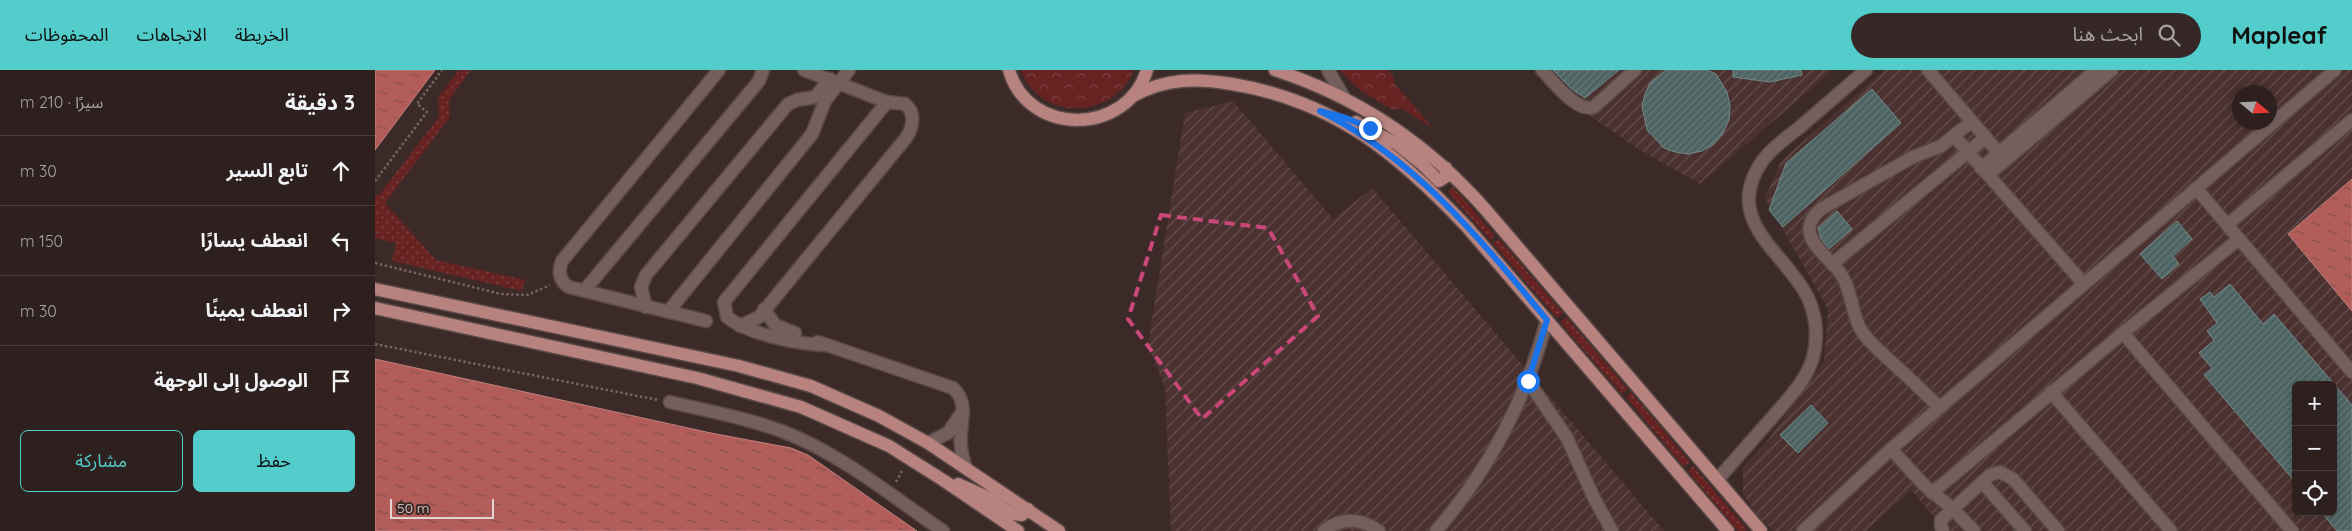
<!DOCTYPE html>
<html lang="ar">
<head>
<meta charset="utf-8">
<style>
  :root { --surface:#2d201e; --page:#352827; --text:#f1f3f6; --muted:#a7a3a4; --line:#483e3c; --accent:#52cdcc }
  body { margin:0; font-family:Quicksand,"Noto Sans Arabic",sans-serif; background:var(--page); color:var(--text); direction:rtl }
  .controls { position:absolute; right:15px; bottom:15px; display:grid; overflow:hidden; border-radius:8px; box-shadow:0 2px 8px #0003 }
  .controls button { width:45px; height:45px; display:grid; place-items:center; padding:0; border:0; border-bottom:1px solid var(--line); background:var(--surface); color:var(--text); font:25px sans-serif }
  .compass { position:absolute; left:1857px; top:15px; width:45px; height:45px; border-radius:50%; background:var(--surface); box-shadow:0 2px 8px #0003; rotate:109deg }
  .scale { position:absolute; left:15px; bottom:12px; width:104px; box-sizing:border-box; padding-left:5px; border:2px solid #e1d5d3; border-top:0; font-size:14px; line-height:18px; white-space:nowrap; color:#e1d5d3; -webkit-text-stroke:4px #3c2a28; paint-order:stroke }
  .stop { position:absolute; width:15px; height:15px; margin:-11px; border:4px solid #1a73e8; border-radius:50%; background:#fff }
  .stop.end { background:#1a73e8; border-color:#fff; box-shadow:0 1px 5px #0008 }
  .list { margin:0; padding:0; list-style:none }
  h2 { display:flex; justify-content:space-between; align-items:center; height:65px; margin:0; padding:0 20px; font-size:21px }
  h2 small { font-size:16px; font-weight:400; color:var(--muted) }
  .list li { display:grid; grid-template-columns:32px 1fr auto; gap:15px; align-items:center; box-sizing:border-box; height:70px; padding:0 20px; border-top:1px solid var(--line) }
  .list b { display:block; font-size:19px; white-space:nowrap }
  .list em { font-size:16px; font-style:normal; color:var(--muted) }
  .actions { display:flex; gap:10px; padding:15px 20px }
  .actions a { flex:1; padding:11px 0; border:1px solid var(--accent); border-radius:8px; text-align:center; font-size:18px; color:var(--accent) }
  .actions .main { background:var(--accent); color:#111 }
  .icon { flex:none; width:28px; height:28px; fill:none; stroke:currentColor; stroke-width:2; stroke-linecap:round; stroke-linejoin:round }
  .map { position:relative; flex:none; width:1977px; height:461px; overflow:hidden; direction:ltr }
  header { display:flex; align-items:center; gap:30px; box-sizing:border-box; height:70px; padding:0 25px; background:var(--accent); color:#111 }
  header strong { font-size:24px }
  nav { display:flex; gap:28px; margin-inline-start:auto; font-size:18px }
  .search { width:350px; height:45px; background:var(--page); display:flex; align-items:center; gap:12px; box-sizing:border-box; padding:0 18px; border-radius:28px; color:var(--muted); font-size:19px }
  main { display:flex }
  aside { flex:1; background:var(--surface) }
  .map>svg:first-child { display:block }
  .industrial { fill:url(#industrial-furrows); fill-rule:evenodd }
  .grass { fill:url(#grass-dots) }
  .forest { fill:url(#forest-crowns) }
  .water { fill:url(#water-ripples); stroke:#c0817e }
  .building { fill:url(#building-hatch); stroke:#728a89 }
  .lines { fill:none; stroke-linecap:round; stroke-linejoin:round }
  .minor-casing { stroke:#584947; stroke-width:15 }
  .major-casing { stroke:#584947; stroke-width:15 }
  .path { stroke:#756563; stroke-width:2.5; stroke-dasharray:2.5 2.5; stroke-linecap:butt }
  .minor { stroke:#745f5d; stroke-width:12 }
  .major { stroke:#b8837f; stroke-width:12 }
  .route { stroke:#1a73e8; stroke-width:6 }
  .marked { fill:none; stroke:#ca4779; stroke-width:4; stroke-dasharray:10 6; stroke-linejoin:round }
</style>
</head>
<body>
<header>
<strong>Mapleaf</strong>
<div class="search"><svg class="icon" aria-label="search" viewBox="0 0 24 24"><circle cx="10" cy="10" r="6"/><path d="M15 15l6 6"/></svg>ابحث هنا</div>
<nav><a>الخريطة</a><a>الاتجاهات</a><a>المحفوظات</a></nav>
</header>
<main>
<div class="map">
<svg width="1977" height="461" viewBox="0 0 1977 461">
  <defs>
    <pattern id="industrial-furrows" width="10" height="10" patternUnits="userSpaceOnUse" patternTransform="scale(1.25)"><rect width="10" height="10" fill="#4b3230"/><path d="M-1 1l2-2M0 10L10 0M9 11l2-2" fill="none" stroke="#654f4d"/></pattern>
    <pattern id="grass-dots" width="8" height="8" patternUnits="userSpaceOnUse" patternTransform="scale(1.25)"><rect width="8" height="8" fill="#672322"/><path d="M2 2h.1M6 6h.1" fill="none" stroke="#7c4241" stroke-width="1.8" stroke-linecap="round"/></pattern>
    <pattern id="forest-crowns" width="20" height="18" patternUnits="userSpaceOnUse" patternTransform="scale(1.25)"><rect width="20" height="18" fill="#672322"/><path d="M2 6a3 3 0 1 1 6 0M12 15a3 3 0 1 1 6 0" fill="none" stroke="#7c4241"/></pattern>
    <pattern id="water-ripples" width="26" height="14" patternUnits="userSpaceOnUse" patternTransform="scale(1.25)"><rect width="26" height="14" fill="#b25d59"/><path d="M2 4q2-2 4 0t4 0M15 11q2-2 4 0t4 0" fill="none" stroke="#86514f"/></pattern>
    <pattern id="building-hatch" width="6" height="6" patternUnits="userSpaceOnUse" patternTransform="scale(1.25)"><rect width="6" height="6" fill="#4d6463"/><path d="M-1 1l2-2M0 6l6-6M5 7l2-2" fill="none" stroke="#667978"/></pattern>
  </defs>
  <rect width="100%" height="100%" fill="#3c2a28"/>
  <g class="industrial">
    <path d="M 1162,0 L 1458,0 L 1325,114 L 1263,79 L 1169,14 L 1172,9 Z"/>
    <path d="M 1509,0 L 1977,0 L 1977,109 L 1913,164 L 1977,241 L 1977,461 L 1571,461 L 1536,420 L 1491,461 L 1399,461 L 1382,446 L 1368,424 L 1368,397 L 1393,370 L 1449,291 L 1453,239 L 1390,128 L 1406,91 ZM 1864,22 L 1894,22 L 1894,52 L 1864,52 ZM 1921,315 L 1958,315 L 1958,442 L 1921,442 Z"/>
    <path d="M 858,31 L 958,149 L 997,118 L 1289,461 L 796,461 L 790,318 L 773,274 L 810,43 Z"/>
  </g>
  <g class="grass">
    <path d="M 84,0 L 96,0 L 74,30 L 75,47 L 10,133 L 61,190 L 150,210 L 147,221 L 17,191 L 21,173 L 0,168 L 0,126 L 4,125 L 64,47 L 63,28 Z"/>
    <path d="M 1078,117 L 1120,165 L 1115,170 L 1073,122 Z"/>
    <path d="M 1124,169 L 1188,243 L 1182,248 L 1118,173 Z"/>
    <path d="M 1191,247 L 1253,319 L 1247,324 L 1185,252 Z"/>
    <path d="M 1256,322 L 1315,392 L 1309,397 L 1251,327 Z"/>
    <path d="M 1318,396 L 1372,459 L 1369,461 L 1363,461 L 1313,401 Z"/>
  </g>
  <g class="forest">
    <path d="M 646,0 L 759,0 C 739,49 665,53 646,0 Z"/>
    <path d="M 964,0 L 1013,0 L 1018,6 L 1019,13 L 1058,58 L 1026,38 L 1018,40 L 986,21 Z"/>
  </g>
  <g class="water">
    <path d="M 0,0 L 60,0 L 0,80 Z"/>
    <path d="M 1977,109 L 1977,241 L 1913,164 Z"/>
    <path d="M 0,289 L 336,363 L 416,378 L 433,385 L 542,461 L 0,461 Z"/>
  </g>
  <g class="building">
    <path d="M 1178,0 L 1244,0 L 1210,28 L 1197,19 Z"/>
    <path d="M 1291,0 L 1331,0 L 1341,4 L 1352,22 L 1355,36 L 1354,50 L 1348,63 L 1339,74 L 1327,81 L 1313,84 L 1300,82 L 1289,78 L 1272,60 L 1267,36 L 1270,24 L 1275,13 Z"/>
    <path d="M 1358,0 L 1426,0 L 1427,5 L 1395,12 L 1358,7 Z"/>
    <path d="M 1497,19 L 1526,53 L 1408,157 L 1394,140 L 1411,93 Z"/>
    <path d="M 1462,141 L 1477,159 L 1454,179 L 1446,169 L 1443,158 Z"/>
    <path d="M 1802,151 L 1817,169 L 1798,186 L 1804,194 L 1787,209 L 1765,184 Z"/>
    <path d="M 1855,214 L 1888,254 L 1899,244 L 1977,335 L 1977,461 L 1962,461 L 1946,442 L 1958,442 L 1958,315 L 1921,315 L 1921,413 L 1829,305 L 1837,298 L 1824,283 L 1839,270 L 1832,261 L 1842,253 L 1825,229 L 1835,222 L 1839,227 Z"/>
    <path d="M 1436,335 L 1453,353 L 1423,383 L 1405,365 Z"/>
  </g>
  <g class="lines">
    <g class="minor-casing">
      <g id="minor">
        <path d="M 953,0 L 968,26"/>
        <path d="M 1167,0 C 1179,12 1202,43 1219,37 L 1260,0"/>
        <path d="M 1553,0 L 1624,83"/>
        <path d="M 1579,66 L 1708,213"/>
        <path d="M 1606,98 L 1721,0"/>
        <path d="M 1613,105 L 1737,0"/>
        <path d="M 1821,118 L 1977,302"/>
        <path d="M 1852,155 L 1977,50"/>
        <path d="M 1457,194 L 1610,68"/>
        <path d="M 209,221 L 384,11 L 388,0"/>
        <path d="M 271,237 L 266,217 L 271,205 L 413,34 L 422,30 L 440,27 L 455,9"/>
        <path d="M 389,239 L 400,255 L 420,263"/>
        <path d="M 293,242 L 437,64 L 450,31 L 474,0"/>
        <path d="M 331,251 L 194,217 C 184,211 183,201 187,191 L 344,0"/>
        <path d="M 365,256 L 384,247 L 531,68 C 538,57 541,43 530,34 L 512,32 L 429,0"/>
        <path d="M 1748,263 L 1917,461"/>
        <path d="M 443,272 L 578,318 C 596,334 583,357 586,376 C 586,383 589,390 590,396"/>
        <path d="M 449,275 C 422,274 373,264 352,247 L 349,232 L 512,32"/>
        <path d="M 1153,311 L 1192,368 L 1219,428 L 1237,461"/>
        <path d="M 1676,322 L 1796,461"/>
        <path d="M 295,332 C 333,341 372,348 409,362 C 466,384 518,427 568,461"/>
        <path d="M 1564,337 C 1547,320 1529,303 1511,287 C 1502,278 1491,270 1485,258 C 1476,241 1477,221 1466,204 C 1452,184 1416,164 1446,139 L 1538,87 L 1566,76 L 1596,52"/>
        <path d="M 553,373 L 573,363 L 588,341"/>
        <path d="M 1516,379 L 1549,415 L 1578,439 L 1599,461"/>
        <path d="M 1342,410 C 1360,390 1377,370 1395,350 C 1411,331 1430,313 1438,288 C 1444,265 1441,239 1428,219 C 1402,177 1348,147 1388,90 C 1398,77 1412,67 1425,57 C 1447,38 1469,19 1491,0"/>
        <path d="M 1607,412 L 1650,461"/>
        <path d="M 1557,423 L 1748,263 L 1864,169"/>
        <path d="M 949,461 C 967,447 986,448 1004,461"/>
        <path d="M 1061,461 C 1115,399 1151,329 1172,250"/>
        <path d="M 1428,461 L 1516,379 L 1960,0"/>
        <path d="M 1568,461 L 1566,456 L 1566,450 L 1615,405 L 1625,402 L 1638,409 L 1683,461"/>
      </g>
    </g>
    <g class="major-casing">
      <g id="major">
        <path d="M 634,0 C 653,67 752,66 772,0"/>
        <path d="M 900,0 C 983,27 1052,73 1110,139 L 1386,461"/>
        <path d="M 758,26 C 791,8 821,8 857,14 C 960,31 1023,84 1092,157 L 1353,461"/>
        <path d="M 981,52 L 1022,74 L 1047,94 L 1064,111 L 1072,106 L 1071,98"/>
        <path d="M 0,219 L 364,296 L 436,316 L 504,346 L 553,373 L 684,461"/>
        <path d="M 0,238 L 322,308 L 426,337 L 514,376 L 568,410 L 643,461"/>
        <path d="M 583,414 L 612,427 L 637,444 L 647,445 L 653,439"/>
      </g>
    </g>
    <g class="path">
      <path d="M 0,111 L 52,42 L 42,34 L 67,0"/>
      <path d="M 0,193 L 126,224 L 152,225 L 175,215"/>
      <path d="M 0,274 L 283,330"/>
      <path d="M 521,412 L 527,401"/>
    </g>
    <use href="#minor" class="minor"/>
    <use href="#major" class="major"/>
  </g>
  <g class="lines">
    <path class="route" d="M 995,58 L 971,48 L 945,41 C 1040,88 1106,170 1172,250 L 1153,311"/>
  </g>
  <path class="marked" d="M 786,145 L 893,158 L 943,246 L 827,349 L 753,249 Z"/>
</svg>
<div class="controls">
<button>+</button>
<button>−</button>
<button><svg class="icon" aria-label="locate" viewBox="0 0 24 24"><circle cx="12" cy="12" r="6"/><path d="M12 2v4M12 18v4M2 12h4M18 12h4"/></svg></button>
</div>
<svg class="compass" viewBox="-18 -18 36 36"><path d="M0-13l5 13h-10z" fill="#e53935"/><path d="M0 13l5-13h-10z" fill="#a7a3a4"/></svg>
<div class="scale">50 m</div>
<div class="stop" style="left:1153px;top:311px"></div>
<div class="stop end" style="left:995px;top:58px"></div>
</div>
<aside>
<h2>3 دقيقة<small>سيرًا · 210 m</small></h2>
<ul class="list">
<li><svg class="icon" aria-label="ahead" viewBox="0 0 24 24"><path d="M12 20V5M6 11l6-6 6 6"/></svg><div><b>تابع السير</b></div><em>30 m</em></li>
<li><svg class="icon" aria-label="left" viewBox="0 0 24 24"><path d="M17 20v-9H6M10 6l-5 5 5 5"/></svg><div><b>انعطف يسارًا</b></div><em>150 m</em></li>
<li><svg class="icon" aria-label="right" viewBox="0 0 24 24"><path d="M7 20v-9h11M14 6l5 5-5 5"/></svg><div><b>انعطف يمينًا</b></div><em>30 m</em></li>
<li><svg class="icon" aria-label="arrive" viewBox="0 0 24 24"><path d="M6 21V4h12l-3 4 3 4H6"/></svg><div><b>الوصول إلى الوجهة</b></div></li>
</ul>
<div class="actions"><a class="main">حفظ</a><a>مشاركة</a></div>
</aside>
</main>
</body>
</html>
